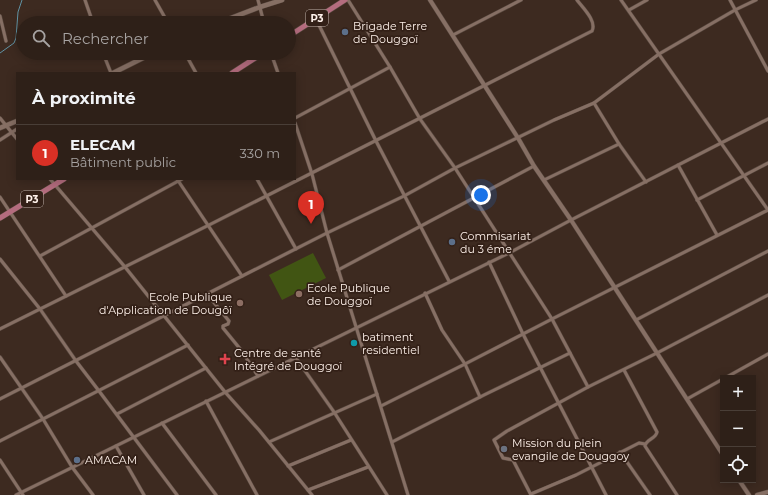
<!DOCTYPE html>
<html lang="fr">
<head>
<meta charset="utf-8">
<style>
  :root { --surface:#2e2018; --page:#362821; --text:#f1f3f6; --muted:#a7a3a2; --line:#493e37; --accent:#d93025 }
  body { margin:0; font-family:Montserrat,sans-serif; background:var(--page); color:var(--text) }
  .controls { position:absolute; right:12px; bottom:12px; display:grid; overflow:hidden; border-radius:0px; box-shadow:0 2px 10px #0003 }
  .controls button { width:36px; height:36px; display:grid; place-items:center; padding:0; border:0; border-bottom:1px solid var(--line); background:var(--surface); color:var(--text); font:20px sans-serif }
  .you { position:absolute; left:481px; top:195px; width:14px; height:14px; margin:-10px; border:3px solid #fff; border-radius:50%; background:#1a73e8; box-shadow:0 0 0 6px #1a73e833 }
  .badge { display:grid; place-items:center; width:26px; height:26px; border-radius:50%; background:var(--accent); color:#fff; font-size:13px; font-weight:700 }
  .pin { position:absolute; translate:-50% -33px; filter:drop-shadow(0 1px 2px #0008) }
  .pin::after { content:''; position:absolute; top:21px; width:14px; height:12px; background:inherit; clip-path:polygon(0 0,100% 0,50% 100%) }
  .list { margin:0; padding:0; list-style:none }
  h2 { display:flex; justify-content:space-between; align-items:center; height:52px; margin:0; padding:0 16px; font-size:17px }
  h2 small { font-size:13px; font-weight:400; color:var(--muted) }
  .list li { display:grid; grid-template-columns:26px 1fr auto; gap:12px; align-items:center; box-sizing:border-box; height:56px; padding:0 16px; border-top:1px solid var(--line) }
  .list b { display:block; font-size:15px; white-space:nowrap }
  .list p { margin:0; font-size:13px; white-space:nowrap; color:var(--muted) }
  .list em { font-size:13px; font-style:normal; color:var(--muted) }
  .icon { flex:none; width:22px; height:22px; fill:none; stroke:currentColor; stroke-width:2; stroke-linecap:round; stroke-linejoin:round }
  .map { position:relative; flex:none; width:768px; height:495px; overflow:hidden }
  .search { position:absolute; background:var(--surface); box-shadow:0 2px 10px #0003; left:16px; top:16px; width:280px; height:44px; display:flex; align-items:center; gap:10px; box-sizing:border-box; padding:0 14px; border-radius:22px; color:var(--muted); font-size:15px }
  .panel { position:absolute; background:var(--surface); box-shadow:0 2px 10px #0003; left:16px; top:72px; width:280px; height:108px; border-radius:0px }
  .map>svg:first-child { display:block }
  .green { fill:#415513 }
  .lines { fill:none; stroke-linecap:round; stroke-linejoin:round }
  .stream { stroke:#6092a3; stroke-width:1 }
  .minor-casing { stroke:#58483f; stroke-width:4 }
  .tertiary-casing { stroke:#58483f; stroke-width:5 }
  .secondary-casing { stroke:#58483f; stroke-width:5.5 }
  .primary-casing { stroke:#58483f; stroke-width:6 }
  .minor { stroke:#866f64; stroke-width:3 }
  .tertiary { stroke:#866f64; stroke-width:4 }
  .secondary { stroke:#866f64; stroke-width:4.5 }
  .primary { stroke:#b46c7e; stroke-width:5 }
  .service-dot { fill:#5c6f8a; stroke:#332017; stroke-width:1.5 }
  .education-dot { fill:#8d6e63; stroke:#332017; stroke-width:1.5 }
  .culture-dot { fill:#0f9aa8; stroke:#332017; stroke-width:1.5 }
  .health-dot { fill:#e0444e; stroke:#332017; stroke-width:1.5 }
  .worship-dot { fill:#6b7280; stroke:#332017; stroke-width:1.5 }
  .labels { text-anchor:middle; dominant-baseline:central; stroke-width:3.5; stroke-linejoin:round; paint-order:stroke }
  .shield { fill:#332017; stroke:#c1b2ab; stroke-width:1 }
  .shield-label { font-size:10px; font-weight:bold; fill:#fef1ea }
  .poi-label { font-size:11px; fill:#fef1ea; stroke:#332017; text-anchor:start }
</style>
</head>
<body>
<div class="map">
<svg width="768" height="495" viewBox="0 0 768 495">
  <rect width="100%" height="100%" fill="#3d2a20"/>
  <path class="green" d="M 313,253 L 326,278 L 282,300 L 269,275 Z"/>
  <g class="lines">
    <path class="stream" d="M 0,53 L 14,43 L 16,38 L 18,12 L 22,0"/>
    <g class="minor-casing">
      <g id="minor">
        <path d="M 85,0 L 93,23"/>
        <path d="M 155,0 L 168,23"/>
        <path d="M 258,0 L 264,23"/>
        <path d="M 348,0 L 390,67 L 420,119 L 455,168 L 552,319 L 768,210"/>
        <path d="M 621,0 L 768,210"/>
        <path d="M 730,0 L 768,71"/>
        <path d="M 629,10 L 647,0"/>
        <path d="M 0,16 L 6,41"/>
        <path d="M 316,19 L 376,141 L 449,281"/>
        <path d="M 453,35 L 521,0"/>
        <path d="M 103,53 L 111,73"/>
        <path d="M 185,53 L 196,73"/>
        <path d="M 271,53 L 278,73"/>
        <path d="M 594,103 L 659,54 L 735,10 L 756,0"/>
        <path d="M 0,118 L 17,139"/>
        <path d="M 295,118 L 390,67"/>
        <path d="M 295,123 L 312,174 L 327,233 L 408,495"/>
        <path d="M 0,140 L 17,129"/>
        <path d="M 678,165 L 717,235"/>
        <path d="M 50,179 L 125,267 L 225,392 L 259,430 L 312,495"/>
        <path d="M 177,179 L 242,276"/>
        <path d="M 257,179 L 296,249"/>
        <path d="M 544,180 L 619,144"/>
        <path d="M 0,197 L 66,296"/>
        <path d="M 697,200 L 768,163"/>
        <path d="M 40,256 L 182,179"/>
        <path d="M 0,259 L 40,309 L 76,361 L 99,391 L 177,495"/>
        <path d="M 489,262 L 523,334 L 606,495"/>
        <path d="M 338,270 L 534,166"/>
        <path d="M 425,293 L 442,330 L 465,364 L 480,397"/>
        <path d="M 207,294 L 229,321 L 228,324 L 223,326 L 223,328 L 241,350 L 258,376"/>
        <path d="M 636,320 L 768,251"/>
        <path d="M 0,329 L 209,225 L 592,31 C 597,21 583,8 577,0"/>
        <path d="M 0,357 L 43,419 L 72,467 L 93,495"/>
        <path d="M 296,358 L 334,412 L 387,495"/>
        <path d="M 624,370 L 657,432 C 656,439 646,439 645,446 L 677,495"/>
        <path d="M 725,378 L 768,354"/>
        <path d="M 0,399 L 327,233 L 404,196 L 455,168 L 554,120 L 594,103 L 619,144 L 646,182"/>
        <path d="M 687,399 L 723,379"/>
        <path d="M 206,401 L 257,495"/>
        <path d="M 381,406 L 465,364 L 552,319 L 588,387 L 657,353 L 768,295"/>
        <path d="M 117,414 L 206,368"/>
        <path d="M 162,423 L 216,495"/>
        <path d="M 0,441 L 188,345"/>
        <path d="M 269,442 L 377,394"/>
        <path d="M 392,442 L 484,395 L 570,353"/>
        <path d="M 116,446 L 144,495"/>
        <path d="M 620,452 L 650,495"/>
        <path d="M 0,460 L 23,495"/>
        <path d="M 288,466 L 351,440"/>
        <path d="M 308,490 L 368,467"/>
        <path d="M 531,494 L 576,475 L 639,443 L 645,444"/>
        <path d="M 16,495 L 509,253 L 571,220 L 768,119"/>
        <path d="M 531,495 L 513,460 L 503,458 L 494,440 L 507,431 L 588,387"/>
      </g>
    </g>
    <g class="tertiary-casing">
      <g id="tertiary">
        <path d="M 430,0 L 518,138 L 534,166 L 571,220 L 723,455"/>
        <path d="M 739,480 L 749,495"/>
        <path d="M 757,495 L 768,492"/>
      </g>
    </g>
    <g class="secondary-casing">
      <g id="secondary">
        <path d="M 218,23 L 260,7 L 282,0"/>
        <path d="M 113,73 L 153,53"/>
        <path d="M 0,128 L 17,121"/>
      </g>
    </g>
    <g class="primary-casing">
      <g id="primary">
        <path d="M 289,36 L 345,0"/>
        <path d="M 232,73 L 263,53"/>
        <path d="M 0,218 L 64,179"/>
      </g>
    </g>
    <use href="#minor" class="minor"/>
    <use href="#tertiary" class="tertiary"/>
    <use href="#secondary" class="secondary"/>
    <use href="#primary" class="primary"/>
  </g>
  <g class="service-dot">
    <circle cx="345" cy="32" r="4"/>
    <circle cx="452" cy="242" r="4"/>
    <circle cx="77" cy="460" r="4"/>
  </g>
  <g class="education-dot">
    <circle cx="299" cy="294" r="4"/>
    <circle cx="240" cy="303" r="4"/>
  </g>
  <circle class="culture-dot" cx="354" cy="343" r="4"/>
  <path class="health-dot" d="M223 353h4v4h4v4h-4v4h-4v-4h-4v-4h4z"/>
  <circle class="worship-dot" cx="504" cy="449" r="4"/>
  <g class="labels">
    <g class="shield">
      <rect x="306" y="10" width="22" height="16" rx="3"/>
      <rect x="21" y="191" width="22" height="16" rx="3"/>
    </g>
    <g class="shield-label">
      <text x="317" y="18">P3</text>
      <text x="32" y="199">P3</text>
    </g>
    <g class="poi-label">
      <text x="353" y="26">Brigade Terre<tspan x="353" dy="13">de Douggoï</tspan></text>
      <text x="460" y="236">Commisariat<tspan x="460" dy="13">du 3 éme</tspan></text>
      <text x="307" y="288">Ecole Publique<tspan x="307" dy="13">de Douggoï</tspan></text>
      <text x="232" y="297" text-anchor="end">Ecole Publique<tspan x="232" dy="13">d'Application de Dougôï</tspan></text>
      <text x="362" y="337">batiment<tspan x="362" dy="13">residentiel</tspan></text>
      <text x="234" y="353">Centre de santé<tspan x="234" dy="13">Intégré de Douggoï</tspan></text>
      <text x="512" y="443">Mission du plein<tspan x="512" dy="13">evangile de Douggoy</tspan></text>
      <text x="85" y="460">AMACAM</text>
    </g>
  </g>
</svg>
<div class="controls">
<button>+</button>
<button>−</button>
<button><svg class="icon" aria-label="locate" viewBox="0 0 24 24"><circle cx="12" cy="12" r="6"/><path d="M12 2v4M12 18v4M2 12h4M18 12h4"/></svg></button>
</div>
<div class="you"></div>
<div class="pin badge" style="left:311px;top:224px">1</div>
<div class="search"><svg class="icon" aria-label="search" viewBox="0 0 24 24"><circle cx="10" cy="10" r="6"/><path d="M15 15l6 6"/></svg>Rechercher</div>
<section class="panel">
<h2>À proximité<small></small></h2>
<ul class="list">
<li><span class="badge">1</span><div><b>ELECAM</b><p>Bâtiment public</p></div><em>330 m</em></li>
</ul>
</section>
</div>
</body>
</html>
